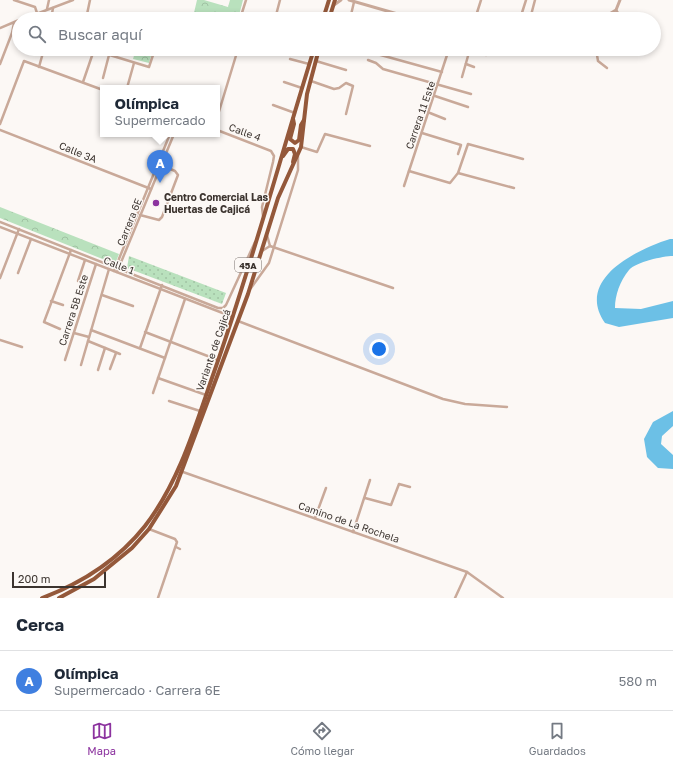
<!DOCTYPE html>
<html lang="es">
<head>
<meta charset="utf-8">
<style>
  :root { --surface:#fff; --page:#f6f6f7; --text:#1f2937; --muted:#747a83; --line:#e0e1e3; --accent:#8c339f }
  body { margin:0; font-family:"Golos Text",sans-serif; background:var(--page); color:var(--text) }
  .scale { position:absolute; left:12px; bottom:10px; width:94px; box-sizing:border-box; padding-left:4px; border:2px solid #3c342f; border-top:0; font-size:11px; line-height:14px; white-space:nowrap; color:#3c342f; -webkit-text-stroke:3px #fcf8f5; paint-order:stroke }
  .you { position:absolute; left:379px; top:349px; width:14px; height:14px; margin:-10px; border:3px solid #fff; border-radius:50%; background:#1a73e8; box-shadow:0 0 0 6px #1a73e833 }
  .badge { display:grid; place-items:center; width:26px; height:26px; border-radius:50%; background:var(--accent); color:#fff; font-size:13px; font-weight:700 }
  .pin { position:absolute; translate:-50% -33px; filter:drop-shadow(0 1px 2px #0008) }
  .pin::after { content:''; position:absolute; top:21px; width:14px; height:12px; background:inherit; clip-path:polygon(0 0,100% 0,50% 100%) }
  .popup { position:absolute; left:100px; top:85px; width:120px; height:52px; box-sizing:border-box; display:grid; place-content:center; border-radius:0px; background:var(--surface); filter:drop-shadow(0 1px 3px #0005); font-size:13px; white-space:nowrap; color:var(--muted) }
  .popup b { font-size:15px; color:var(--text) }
  .popup::after { content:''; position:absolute; left:50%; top:100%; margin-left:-8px; border:8px solid transparent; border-top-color:var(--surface) }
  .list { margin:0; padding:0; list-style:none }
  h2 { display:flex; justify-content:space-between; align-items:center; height:52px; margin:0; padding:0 16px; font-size:17px }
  h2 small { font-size:13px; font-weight:400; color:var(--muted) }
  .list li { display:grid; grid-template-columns:26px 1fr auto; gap:12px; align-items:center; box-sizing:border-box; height:60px; padding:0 16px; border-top:1px solid var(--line) }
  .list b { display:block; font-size:15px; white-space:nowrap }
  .list p { margin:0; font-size:13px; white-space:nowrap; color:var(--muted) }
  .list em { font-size:13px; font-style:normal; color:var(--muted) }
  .icon { flex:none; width:22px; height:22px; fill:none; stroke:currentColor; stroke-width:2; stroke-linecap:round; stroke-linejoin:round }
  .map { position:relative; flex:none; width:673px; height:598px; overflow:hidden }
  .search { position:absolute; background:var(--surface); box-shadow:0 2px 6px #0003; left:12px; right:12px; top:12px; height:44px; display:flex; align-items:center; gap:10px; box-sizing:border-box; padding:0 14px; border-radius:22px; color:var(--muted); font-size:15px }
  .sheet { height:112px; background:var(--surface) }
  nav { display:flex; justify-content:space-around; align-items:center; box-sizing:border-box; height:56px; border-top:1px solid var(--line); background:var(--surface); font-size:11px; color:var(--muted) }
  nav a { display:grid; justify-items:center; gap:2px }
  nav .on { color:var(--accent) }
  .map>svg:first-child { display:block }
  .grass { fill:url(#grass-dots) }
  .park { fill:url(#park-crowns) }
  .water { fill:#6cc0e6 }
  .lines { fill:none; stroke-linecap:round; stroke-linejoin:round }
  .minor { stroke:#c9a999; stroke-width:2.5 }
  .tertiary { stroke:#c9a999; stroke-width:3 }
  .trunk { stroke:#94583a; stroke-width:4 }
  .poi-dot { fill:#8c339f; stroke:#fcf8f5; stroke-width:1.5 }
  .labels { text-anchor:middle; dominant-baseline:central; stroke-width:3; stroke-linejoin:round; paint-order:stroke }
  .shield { fill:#fcf8f5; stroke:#766f6a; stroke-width:1 }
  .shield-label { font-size:9px; font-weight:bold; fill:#3c342f }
  .street-label { font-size:10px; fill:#3c342f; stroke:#fcf8f5 }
  .poi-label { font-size:10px; font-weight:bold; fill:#3c342f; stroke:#fcf8f5; text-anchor:start }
</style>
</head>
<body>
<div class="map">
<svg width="673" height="598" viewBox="0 0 673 598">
  <defs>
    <pattern id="grass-dots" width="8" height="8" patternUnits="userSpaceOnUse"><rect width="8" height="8" fill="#b9e1bd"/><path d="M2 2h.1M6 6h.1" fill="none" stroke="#a0c2a3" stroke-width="1.8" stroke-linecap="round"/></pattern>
    <pattern id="park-crowns" width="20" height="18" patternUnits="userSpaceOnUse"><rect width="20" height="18" fill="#b9e1bd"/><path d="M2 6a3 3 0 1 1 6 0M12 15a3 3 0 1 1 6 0" fill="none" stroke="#a0c2a3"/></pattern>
  </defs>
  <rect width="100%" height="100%" fill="#fcf8f5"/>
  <path class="grass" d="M 129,256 L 226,293 L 222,304 L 127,268 Z"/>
  <g class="park">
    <path d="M 197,0 L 204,0 L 228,7 L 230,0 L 243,0 L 238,19 L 200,19 L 193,17 Z"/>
    <path d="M 136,49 L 153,49 L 149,63 L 133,59 Z"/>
    <path d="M 0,207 L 119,254 L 115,264 L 0,218 Z"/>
  </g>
  <g class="water">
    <path d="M 670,239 L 673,239 L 673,256 C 663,256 636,262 629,270 C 620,281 615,295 615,308 L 641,309 L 673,301 L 673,318 L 619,327 L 605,323 C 575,280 635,250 670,239 Z"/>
    <path d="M 673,411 L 673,426 L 662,436 L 661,444 L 673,455 L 673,469 L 658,468 L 647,457 L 644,439 L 653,422 Z"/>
  </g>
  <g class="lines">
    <g class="minor">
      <path d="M 14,0 L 35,7 L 37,13"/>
      <path d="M 47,9 L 49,0"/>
      <path d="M 616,10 L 618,13 L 617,19"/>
      <path d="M 23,19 L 73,0"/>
      <path d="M 51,19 L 53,8"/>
      <path d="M 86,19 L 90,0"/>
      <path d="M 240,19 L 246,0"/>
      <path d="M 275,19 L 280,0"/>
      <path d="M 350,19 L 354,2"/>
      <path d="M 475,19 L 481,0"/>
      <path d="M 520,19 L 526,0"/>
      <path d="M 530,19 L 535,0"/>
      <path d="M 0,28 L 19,20"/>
      <path d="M 12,33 L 19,35"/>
      <path d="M 90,49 L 149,67 L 155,49"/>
      <path d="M 359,49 L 442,72"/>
      <path d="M 437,49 L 448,52"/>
      <path d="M 596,49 L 598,61 L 607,68"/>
      <path d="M 297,51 L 312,55"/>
      <path d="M 486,55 L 487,49"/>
      <path d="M 290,59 L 309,64"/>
      <path d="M 368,60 L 376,63 L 383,69 L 471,94"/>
      <path d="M 316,61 L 346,70"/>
      <path d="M 0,64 L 12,33 L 14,23"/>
      <path d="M 466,64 L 474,67"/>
      <path d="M 39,67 L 44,49"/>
      <path d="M 462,77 L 470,49"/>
      <path d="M 103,78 L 109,55"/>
      <path d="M 311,81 L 334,89 L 339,88 L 346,83 L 353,86 L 346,114"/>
      <path d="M 83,82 L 94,50"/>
      <path d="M 284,82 L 302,88"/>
      <path d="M 127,88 L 134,63"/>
      <path d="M 435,96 L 468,107"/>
      <path d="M 273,105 L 295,113"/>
      <path d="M 430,113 L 445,119"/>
      <path d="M 217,118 L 238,49"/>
      <path d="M 0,124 L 24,61 L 103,90"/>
      <path d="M 0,130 L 151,189"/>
      <path d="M 217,130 L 271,151 L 274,156 L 273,162 L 262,207 L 263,216"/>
      <path d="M 422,133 L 461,145 L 458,154"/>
      <path d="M 301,147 L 317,152 L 325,134 L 370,146"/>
      <path d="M 409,171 L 450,183 L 458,173 L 468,144 L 523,159"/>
      <path d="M 458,173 L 514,188"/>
      <path d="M 404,186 L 449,49"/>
      <path d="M 140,215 L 159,220 L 162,217 L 178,175 L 175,171 L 161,165"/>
      <path d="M 0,222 L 218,308 L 223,308 L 226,305 L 255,242"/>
      <path d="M 0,227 L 233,317"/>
      <path d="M 267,235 L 270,246"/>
      <path d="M 270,246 L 393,288"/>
      <path d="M 262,251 L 270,246"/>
      <path d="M 114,271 L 170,134"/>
      <path d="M 117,272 L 174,134"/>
      <path d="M 18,273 L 31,239"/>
      <path d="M 0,278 L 19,229"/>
      <path d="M 78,281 L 85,260"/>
      <path d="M 251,288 L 269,263 L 298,170 L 298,156"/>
      <path d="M 102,295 L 133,306"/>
      <path d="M 51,301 L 63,305"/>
      <path d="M 238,321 L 443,399 L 465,404 L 507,407"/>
      <path d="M 60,329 L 44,322 L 71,250"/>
      <path d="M 91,330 L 165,358"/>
      <path d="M 145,332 L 218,360"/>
      <path d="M 74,333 L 89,337"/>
      <path d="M 0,340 L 22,347"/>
      <path d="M 88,341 L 120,354"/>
      <path d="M 140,348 L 162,285"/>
      <path d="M 65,360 L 96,264"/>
      <path d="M 81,365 L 109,269"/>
      <path d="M 110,369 L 116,353"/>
      <path d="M 98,370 L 105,348"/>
      <path d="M 158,378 L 206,395"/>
      <path d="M 153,393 L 185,299"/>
      <path d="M 169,401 L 200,411"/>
      <path d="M 183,472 L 467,572 L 503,598"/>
      <path d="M 365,498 L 391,505 L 399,484 L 410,487"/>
      <path d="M 315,518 L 326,488"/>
      <path d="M 149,529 L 175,539 L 177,542 L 158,598"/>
      <path d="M 353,532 L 370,480"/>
      <path d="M 176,547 L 180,549"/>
      <path d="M 455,598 L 467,572"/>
    </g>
    <g class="tertiary">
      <path d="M 349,0 L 415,19"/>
      <path d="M 334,5 L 341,0"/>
      <path d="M 601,19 L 616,10 L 620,0"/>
    </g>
    <g class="trunk">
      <path d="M 323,19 L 329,0"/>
      <path d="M 329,19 L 335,0"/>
      <path d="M 293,119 L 294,124 L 290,139 L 295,143 L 299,140 L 301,125 L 304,120"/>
      <path d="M 283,156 L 288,149 L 293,149 L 295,154 L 293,162"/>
      <path d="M 42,598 C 82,583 118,560 145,526 C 179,482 195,427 213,375 C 251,268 280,158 314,49"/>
      <path d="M 59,598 L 94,579 L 132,548 L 149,529 L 176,486 L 248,294 L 278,198 L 301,147 L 307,94 L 319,49"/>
    </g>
  </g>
  <circle class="poi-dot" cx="156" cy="203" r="4"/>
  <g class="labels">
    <rect class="shield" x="235" y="258" width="26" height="14" rx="3"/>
    <g class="shield-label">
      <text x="248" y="265">45A</text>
    </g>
    <g class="street-label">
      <text transform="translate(420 115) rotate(-71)">Carrera 11 Este</text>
      <text transform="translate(245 132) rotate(20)">Calle 4</text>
      <text transform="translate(78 152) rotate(22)">Calle 3A</text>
      <text transform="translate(129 222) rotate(-68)">Carrera 6E</text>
      <text transform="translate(119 265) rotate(21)">Calle 1</text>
      <text transform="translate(73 310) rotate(-72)">Carrera 5B Este</text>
      <text transform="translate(213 350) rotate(-71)">Variante de Cajicá</text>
      <text transform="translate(349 522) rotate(19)">Camino de La Rochela</text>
    </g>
    <g class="poi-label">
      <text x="164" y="197">Centro Comercial Las<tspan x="164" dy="12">Huertas de Cajicá</tspan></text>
    </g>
  </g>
</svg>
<div class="scale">200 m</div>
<div class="you"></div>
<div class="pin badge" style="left:160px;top:183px;background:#3f7fe0">A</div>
<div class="popup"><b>Olímpica</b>Supermercado</div>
<div class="search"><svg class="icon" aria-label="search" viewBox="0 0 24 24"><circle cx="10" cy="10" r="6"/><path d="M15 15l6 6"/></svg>Buscar aquí</div>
</div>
<section class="sheet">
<h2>Cerca<small></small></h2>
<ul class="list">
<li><span class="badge" style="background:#3f7fe0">A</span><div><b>Olímpica</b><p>Supermercado · Carrera 6E</p></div><em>580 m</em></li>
</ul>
</section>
<nav>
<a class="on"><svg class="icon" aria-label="map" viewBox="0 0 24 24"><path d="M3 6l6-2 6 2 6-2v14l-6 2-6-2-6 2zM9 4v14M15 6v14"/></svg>Mapa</a>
<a><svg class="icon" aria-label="directions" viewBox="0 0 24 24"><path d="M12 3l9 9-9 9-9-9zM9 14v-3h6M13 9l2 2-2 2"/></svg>Cómo llegar</a>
<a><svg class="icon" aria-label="saved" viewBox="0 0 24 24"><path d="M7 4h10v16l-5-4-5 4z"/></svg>Guardados</a>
</nav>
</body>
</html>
